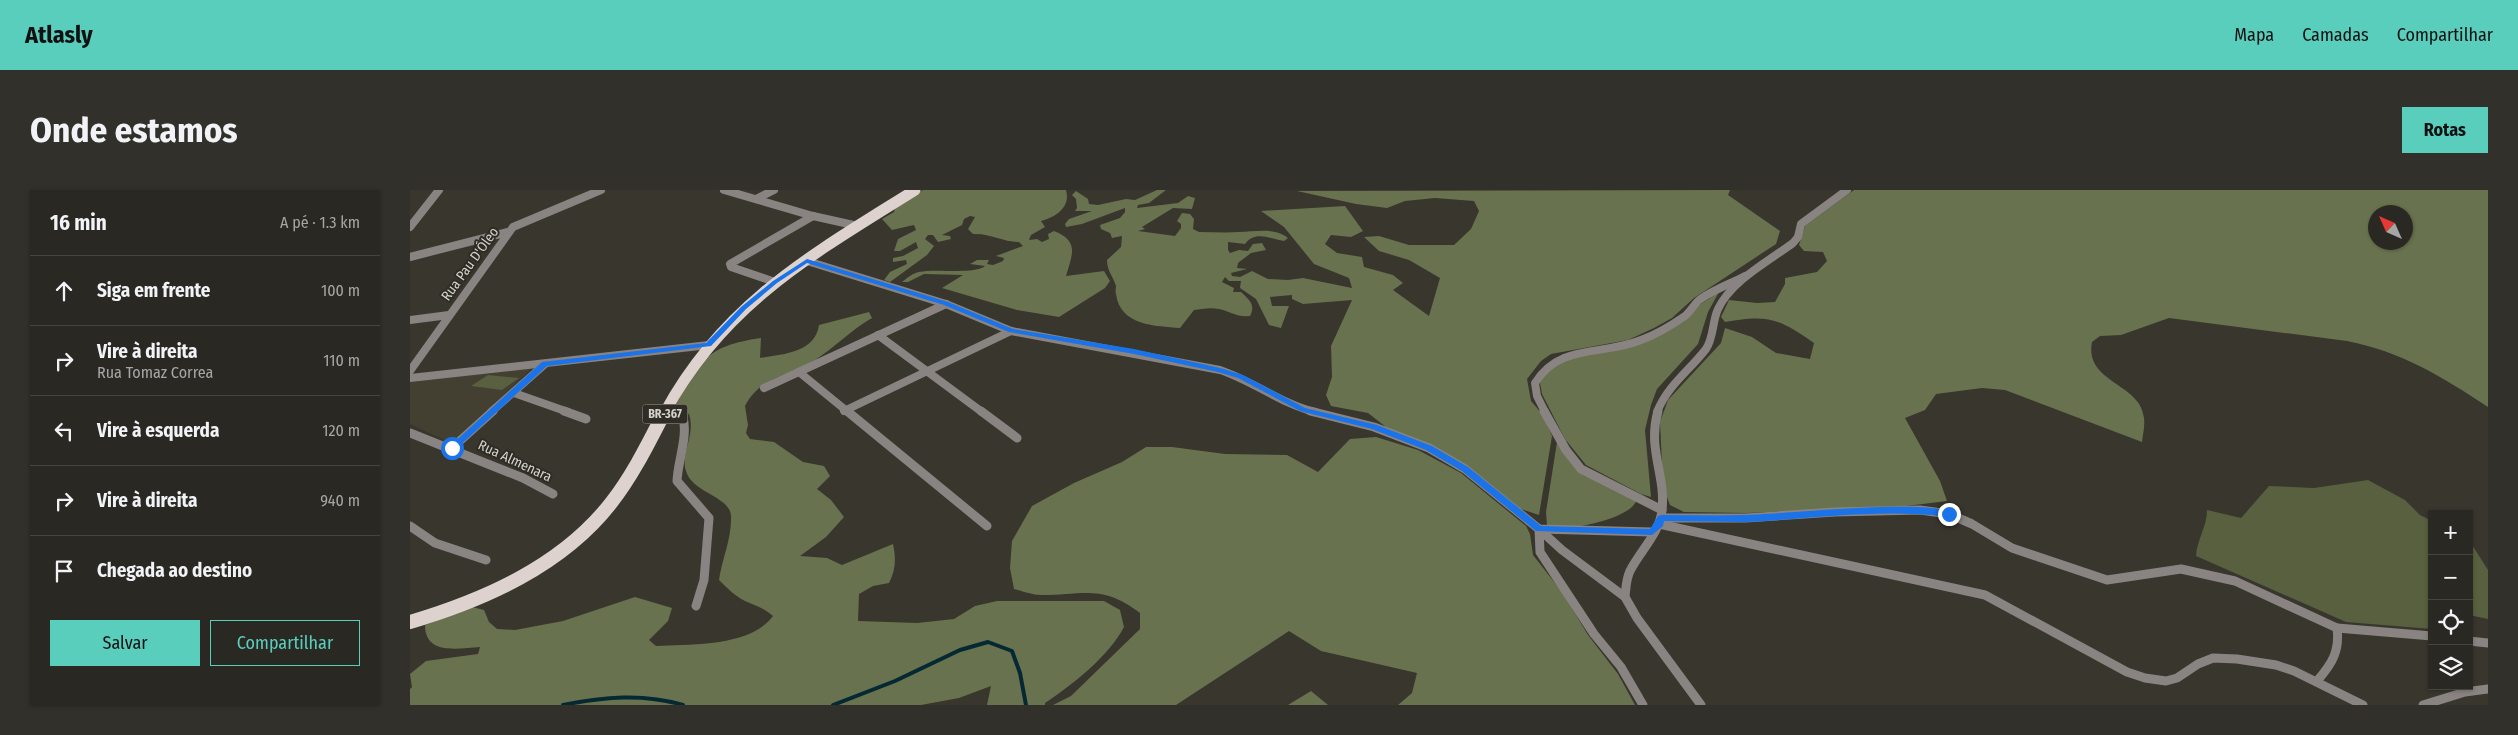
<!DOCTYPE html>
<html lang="pt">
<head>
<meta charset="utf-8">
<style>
  :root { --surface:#2a2822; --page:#32302a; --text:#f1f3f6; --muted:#a5a6a5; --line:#464440; --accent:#5acebd }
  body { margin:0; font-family:"Fira Sans Condensed",sans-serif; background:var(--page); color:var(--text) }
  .controls { position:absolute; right:15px; bottom:15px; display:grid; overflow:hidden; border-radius:0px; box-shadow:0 1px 4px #0004 }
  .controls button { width:45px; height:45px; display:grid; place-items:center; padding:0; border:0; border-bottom:1px solid var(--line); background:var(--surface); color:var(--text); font:25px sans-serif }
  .compass { position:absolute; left:1958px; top:15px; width:45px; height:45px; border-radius:50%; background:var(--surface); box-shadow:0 1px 4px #0004; rotate:315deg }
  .stop { position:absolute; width:15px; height:15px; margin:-11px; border:4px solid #1a73e8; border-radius:50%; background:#fff }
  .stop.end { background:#1a73e8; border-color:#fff; box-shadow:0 1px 5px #0008 }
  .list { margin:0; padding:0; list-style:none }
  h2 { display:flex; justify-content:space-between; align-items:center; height:65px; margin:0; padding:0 20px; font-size:21px }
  h2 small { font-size:16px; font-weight:400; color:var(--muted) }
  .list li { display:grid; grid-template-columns:32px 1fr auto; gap:15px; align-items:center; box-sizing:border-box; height:70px; padding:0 20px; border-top:1px solid var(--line) }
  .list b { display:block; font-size:19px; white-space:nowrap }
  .list p { margin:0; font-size:16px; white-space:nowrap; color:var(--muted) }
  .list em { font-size:16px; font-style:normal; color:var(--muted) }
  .actions { display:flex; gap:10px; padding:15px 20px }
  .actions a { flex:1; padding:11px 0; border:1px solid var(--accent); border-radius:0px; text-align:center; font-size:18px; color:var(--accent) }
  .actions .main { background:var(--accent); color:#111 }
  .icon { flex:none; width:28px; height:28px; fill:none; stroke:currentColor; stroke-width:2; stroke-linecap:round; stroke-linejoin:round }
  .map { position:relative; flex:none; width:2078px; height:515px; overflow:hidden; border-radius:0px }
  header { display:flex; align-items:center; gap:30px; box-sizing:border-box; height:70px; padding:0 25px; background:var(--accent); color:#111 }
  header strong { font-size:24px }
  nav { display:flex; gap:28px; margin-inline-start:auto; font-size:18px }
  .intro { display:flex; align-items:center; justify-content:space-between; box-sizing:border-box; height:120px; padding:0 30px }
  h1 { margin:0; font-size:35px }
  .button { padding:12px 22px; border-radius:0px; background:var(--accent); color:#111; font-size:18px; font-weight:700 }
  main { display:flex; gap:30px; padding:0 30px }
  aside { flex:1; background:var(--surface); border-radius:0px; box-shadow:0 1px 4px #0004 }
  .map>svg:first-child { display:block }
  .built { fill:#434031 }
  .green { fill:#58603f }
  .forest { fill:#69724e; fill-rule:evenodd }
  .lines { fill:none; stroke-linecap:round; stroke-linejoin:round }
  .stream { stroke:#052933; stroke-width:4 }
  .minor-far1 { stroke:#898482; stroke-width:8 }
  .minor { stroke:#898482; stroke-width:9 }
  .major-far1 { stroke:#ddd2ce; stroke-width:11 }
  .major { stroke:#ddd2ce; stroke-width:14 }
  .route { fill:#1a73e8 }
  .labels { text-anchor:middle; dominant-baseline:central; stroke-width:4; stroke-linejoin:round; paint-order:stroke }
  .shield { fill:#2e2c24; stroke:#a2a09a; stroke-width:1 }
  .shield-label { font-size:12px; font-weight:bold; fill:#d3d2cc }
  .street-label { font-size:14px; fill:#d3d2cc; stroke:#2e2c24 }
</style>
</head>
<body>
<header>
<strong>Atlasly</strong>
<nav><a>Mapa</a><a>Camadas</a><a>Compartilhar</a></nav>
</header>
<div class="intro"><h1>Onde estamos</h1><a class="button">Rotas</a></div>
<main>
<aside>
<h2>16 min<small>A pé · 1.3 km</small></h2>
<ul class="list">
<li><svg class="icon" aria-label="ahead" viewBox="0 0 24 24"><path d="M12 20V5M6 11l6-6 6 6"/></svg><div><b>Siga em frente</b></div><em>100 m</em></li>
<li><svg class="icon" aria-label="right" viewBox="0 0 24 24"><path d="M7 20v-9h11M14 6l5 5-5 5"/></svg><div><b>Vire à direita</b><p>Rua Tomaz Correa</p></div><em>110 m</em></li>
<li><svg class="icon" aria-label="left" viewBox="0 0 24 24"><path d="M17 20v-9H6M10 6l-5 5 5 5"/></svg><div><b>Vire à esquerda</b></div><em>120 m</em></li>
<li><svg class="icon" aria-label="right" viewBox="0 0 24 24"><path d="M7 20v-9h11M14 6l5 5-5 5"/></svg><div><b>Vire à direita</b></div><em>940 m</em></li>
<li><svg class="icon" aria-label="arrive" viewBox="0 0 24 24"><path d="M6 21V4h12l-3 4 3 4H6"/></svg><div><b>Chegada ao destino</b></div></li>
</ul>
<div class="actions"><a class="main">Salvar</a><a>Compartilhar</a></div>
</aside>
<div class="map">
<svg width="2078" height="515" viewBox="0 0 2078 515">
  <rect width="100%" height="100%" fill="#38362d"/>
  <path class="built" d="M 123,177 L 49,248 L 39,252 L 0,234 L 0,191 Z"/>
  <g class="green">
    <path d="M 78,185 L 109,188 L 92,200 L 61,196 Z"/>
    <path d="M 1958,290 L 1995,310 L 2010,325 L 2022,331 L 2022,439 L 1936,432 L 1786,366 C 1787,349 1797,337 1797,320 L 1831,328 L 1859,296 L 1904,298 Z"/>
    <path d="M 2059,350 L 2078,380 L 2078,429 L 2059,425 Z"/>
  </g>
  <g class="forest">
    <path d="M 513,0 L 656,0 C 661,17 646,27 631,31 L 635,37 L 621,45 L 619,50 L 627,49 L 632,52 L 639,49 L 638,44 L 644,41 C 670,51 662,65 656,86 L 694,81 L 700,91 L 695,98 L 649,127 L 607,120 L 532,98 L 553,85 L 514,84 L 498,92 L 492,92 C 497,88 503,83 509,82 C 525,78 564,85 575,76 L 560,74 L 567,70 L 579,70 L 577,74 L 583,75 L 593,71 L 594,68 L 586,66 L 613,56 L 609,52 C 593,52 580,43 563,44 L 558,39 L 565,27 L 560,26 L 554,29 L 552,35 L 532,45 L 540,46 L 541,49 L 528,52 L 523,45 L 518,45 L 515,49 L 524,56 L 517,65 L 480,92 L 474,90 L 480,82 L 497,74 L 496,70 L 483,72 L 483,68 L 493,66 L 508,58 L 506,52 L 490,61 L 484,61 L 488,49 L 506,40 L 504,35 L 482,40 L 472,29 L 484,22 L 486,15 Z"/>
    <path d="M 747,0 L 756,0 L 739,13 L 728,15 L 727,18 L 768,13 L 778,6 L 785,8 L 782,19 L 763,18 L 732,37 L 735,39 L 728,41 L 765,46 L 771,38 L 771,34 L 767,31 L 772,23 L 780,24 L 784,29 L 783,39 L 789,42 C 802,42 816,43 829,42 C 845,42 865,37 878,48 L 874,51 C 860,49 845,40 835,54 L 818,52 L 818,60 L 820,63 L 829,60 L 838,61 L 843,54 L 852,53 L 856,60 L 841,63 L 828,73 L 827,78 L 837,79 L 821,83 L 822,86 L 830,87 L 842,81 L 858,89 L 878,90 L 893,88 L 942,98 L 939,88 L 904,74 L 874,37 L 851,21 L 935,16 L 953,41 L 941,47 L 921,45 L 915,54 L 927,63 L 952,67 L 954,77 L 983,85 L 993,93 L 983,100 L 1019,126 L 1030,88 L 999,70 L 969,61 L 954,47 L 969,46 L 999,55 L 1044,55 L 1061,39 L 1069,21 L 1064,11 L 1025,8 L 995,11 L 977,18 L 946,14 L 887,1 L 1320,0 L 1318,5 L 1370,41 L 1366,54 L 1284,108 L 1262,128 L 1244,138 L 1218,150 L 1141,164 L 1131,171 L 1117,189 L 1121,211 L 1133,225 L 1142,246 L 1129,325 L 1111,319 L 1063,280 L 976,237 L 958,223 L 921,216 L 916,205 L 922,187 L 921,156 L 942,110 L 893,114 L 882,109 L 882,105 L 860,107 L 862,116 L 879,116 L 871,138 L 859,135 L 846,109 L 830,98 L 831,91 L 819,91 L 815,87 L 812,92 L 824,98 L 823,102 L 831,102 C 839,110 846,114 840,126 C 825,127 822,122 809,119 C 800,117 792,119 784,120 L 770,138 C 746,136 710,136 706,104 C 705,101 706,99 706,96 C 703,86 697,81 697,70 L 711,57 L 712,46 L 702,48 L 700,43 L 691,39 L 690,35 L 710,28 L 715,22 L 715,18 L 672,34 L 656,37 L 655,34 L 659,29 L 682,21 L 665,21 L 667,18 L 666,9 L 662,5 L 666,1 L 678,9 L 679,14 L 688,15 L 716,9 L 725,10 Z"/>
    <path d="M 1444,0 L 2078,0 L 2078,217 C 2031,186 1992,162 1937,151 L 1759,128 L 1711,145 L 1690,146 L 1682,152 C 1674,193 1731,193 1734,228 C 1735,236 1733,244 1732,252 L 1595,200 L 1572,198 L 1526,204 L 1515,220 L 1495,228 L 1530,291 L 1537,311 L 1496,316 L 1337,323 L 1274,322 L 1260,315 L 1253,297 L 1250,232 L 1258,210 L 1311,153 L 1315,138 L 1342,147 L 1366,163 L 1400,169 L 1404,153 C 1369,129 1359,124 1315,132 L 1311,127 L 1319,110 L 1347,113 L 1365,112 L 1375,94 L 1375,88 L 1407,82 L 1417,71 L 1413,62 L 1394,61 L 1389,55 L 1395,36 ZM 1966,22 L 1996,22 L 1996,52 L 1966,52 Z"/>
    <path d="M 1309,102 L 1298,122 L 1288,154 L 1247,199 L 1241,215 L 1235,240 L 1241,307 L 1231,304 L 1176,275 L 1155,249 L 1132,204 L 1130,193 L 1137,179 L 1162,167 L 1235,151 Z"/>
    <path d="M 459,122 L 462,128 C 441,140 425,157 405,170 C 380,186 350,186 335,216 L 338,235 L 336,243 L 340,249 L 364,252 L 393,272 L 414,276 L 420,286 L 407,299 L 421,310 L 434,327 L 416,347 L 390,366 L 417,368 L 432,375 L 483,354 C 486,368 486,380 479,393 L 463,396 L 449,404 L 448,431 L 507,433 L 544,429 L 565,416 L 587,411 L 694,411 L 710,420 L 714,437 C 699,466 662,495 635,513 L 635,515 L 577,515 L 581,496 L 549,508 L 511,515 L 0,515 L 0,499 L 2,497 L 0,484 L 16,471 L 68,464 L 70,457 C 49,458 15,466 15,435 L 62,417 L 74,420 L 79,432 L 87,439 L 105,440 L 153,431 L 225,407 L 262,418 L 258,431 L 239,450 L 246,456 C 281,454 340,457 363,426 C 354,418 346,416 335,411 C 325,406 317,398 309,390 C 312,369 322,348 321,326 C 320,306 282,303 276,281 C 270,264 286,245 279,224 L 264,218 C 290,171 295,156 351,148 L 350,168 C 373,164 405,163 409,135 Z"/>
    <path d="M 966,247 L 1008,260 L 1051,283 L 1116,336 L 1120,344 L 1123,365 L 1152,402 L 1178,445 L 1208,484 L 1225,515 L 988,515 L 1002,503 L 1007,483 L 911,461 L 879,441 L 766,515 L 643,515 L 661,506 L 730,439 L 730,423 C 692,394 674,405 631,405 C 622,405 612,401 604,399 L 600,378 L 602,351 L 622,316 L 664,293 L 712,272 L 736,257 L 762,257 L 815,264 L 877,265 L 908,282 L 940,249 Z"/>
    <path d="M 1147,252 L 1160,269 L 1227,309 C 1223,327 1173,337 1156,338 C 1150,339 1143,337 1137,336 L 1136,322 Z"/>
    <path d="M 901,501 L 918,515 L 878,515 Z"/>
  </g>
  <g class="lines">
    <g class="stream">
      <path d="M 153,515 C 193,507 233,503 273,515"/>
      <path d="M 423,515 L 485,491 L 550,460 L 578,452 L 602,461 L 610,483 L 616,515"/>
    </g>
    <g class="minor-far1">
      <path d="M 314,0 L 403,26 L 448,36"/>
      <path d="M 346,9 L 364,0"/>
      <path d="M 0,37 L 29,0"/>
      <path d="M 0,67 L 98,42"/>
      <path d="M 397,71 L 536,114 L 601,141 L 810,180 C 843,191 872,214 905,222"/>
      <path d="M 365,92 L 321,77 L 320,74 L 403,26"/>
      <path d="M 0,130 L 39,125"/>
      <path d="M 468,145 L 572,222"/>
      <path d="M 0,181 L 103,37 L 191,0"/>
      <path d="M 389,182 L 438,222"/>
      <path d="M 0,188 L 299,155"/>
      <path d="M 354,198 L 536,114"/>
      <path d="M 104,203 L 158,222"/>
      <path d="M 434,221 L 601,141"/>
      <path d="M 81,222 L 135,174"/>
      <path d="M 1135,222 L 1127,206 L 1125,193 C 1150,153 1192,166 1231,150 C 1245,145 1262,135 1275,126 C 1280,122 1283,116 1288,111 C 1300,101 1320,94 1335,86"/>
      <path d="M 1247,222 C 1258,195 1279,181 1296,159 C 1304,147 1302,132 1308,119 C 1322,90 1359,71 1383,53 L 1388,47 L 1391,34 L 1437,0"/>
    </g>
    <g class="minor">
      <path d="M 154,221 L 176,229"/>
      <path d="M 437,221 L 577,336"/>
      <path d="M 571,221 L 607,248"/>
      <path d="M 900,221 L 964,237 L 1019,258 L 1055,279 L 1129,339 L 1242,342"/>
      <path d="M 1134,221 L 1156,260 L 1171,279 L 1252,320"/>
      <path d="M 1248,221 C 1237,259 1256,285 1252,320 C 1250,343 1230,361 1220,381 C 1216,389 1216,398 1215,407 L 1227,428 L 1291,515"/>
      <path d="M 254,225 L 273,227 C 278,247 268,270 267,291 L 299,328 L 294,390 L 286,416"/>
      <path d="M 0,243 L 113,288 L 143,304"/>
      <path d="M 42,258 L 83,221"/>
      <path d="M 1251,328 L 1336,328 L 1425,322 L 1510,320 L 1539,324 L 1562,334 L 1602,358 L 1697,390 L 1771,379 L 1825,391 L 1927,438 C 1930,461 1922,474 1907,491"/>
      <path d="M 1249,334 L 1575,405 L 1717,482 L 1735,488 L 1756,491 L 1767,488 L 1788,474 L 1803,468 L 1827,469 L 1866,475 L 1884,481 L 1953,515"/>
      <path d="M 0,336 L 25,353 L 76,370"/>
      <path d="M 1129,339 L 1130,362 L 1184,444 L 1211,477 L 1233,515"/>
      <path d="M 1129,339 L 1152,360 L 1215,407"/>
      <path d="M 1927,438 L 2022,446"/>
      <path d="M 2059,451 L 2078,453"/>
      <path d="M 2013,515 L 2055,502 L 2078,499"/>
    </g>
    <path class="major-far1" d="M 255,222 C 314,113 403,64 505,0"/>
    <path class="major" d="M 0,432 C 74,410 152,376 201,313 C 223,285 239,252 255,221"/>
  </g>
  <path class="route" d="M 397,69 L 538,112 L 603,139 L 724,159 L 810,178 L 833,185 L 895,218 L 967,235 L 1022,256 L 1058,277 L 1131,336 L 1240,339 L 1248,326 L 1251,325 C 1279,325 1307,326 1335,325 C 1367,325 1526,307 1543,324 L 1539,327 C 1471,318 1403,329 1335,332 C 1308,332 1281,331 1254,331 L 1253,336 L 1242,345 L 1126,341 L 1052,281 L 1016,260 L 962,239 L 890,221 L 828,188 L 808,182 L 724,164 L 599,142 L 534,115 L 397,73 L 367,93 L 336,119 L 301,156 L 137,176 L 45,260 L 38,258 L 132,172 L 296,153 L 331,117 L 363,91 Z"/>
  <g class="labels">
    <rect class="shield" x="232.5" y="214.5" width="45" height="19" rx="4"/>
    <g class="shield-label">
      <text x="255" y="224">BR-367</text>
    </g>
    <g class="street-label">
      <text transform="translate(60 74) rotate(-54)">Rua Pau D'Óleo</text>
      <text transform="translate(105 271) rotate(25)">Rua Almenara</text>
    </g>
  </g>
</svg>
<div class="controls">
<button>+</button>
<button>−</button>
<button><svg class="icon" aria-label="locate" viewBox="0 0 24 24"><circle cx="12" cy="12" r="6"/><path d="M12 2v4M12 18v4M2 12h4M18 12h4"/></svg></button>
<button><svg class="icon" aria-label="layers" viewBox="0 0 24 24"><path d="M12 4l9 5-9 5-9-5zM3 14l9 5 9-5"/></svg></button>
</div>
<svg class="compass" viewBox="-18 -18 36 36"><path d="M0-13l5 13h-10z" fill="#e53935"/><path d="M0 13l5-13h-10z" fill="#a5a6a5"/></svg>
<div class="stop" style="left:42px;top:258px"></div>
<div class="stop end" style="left:1539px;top:324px"></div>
</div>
</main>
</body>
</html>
